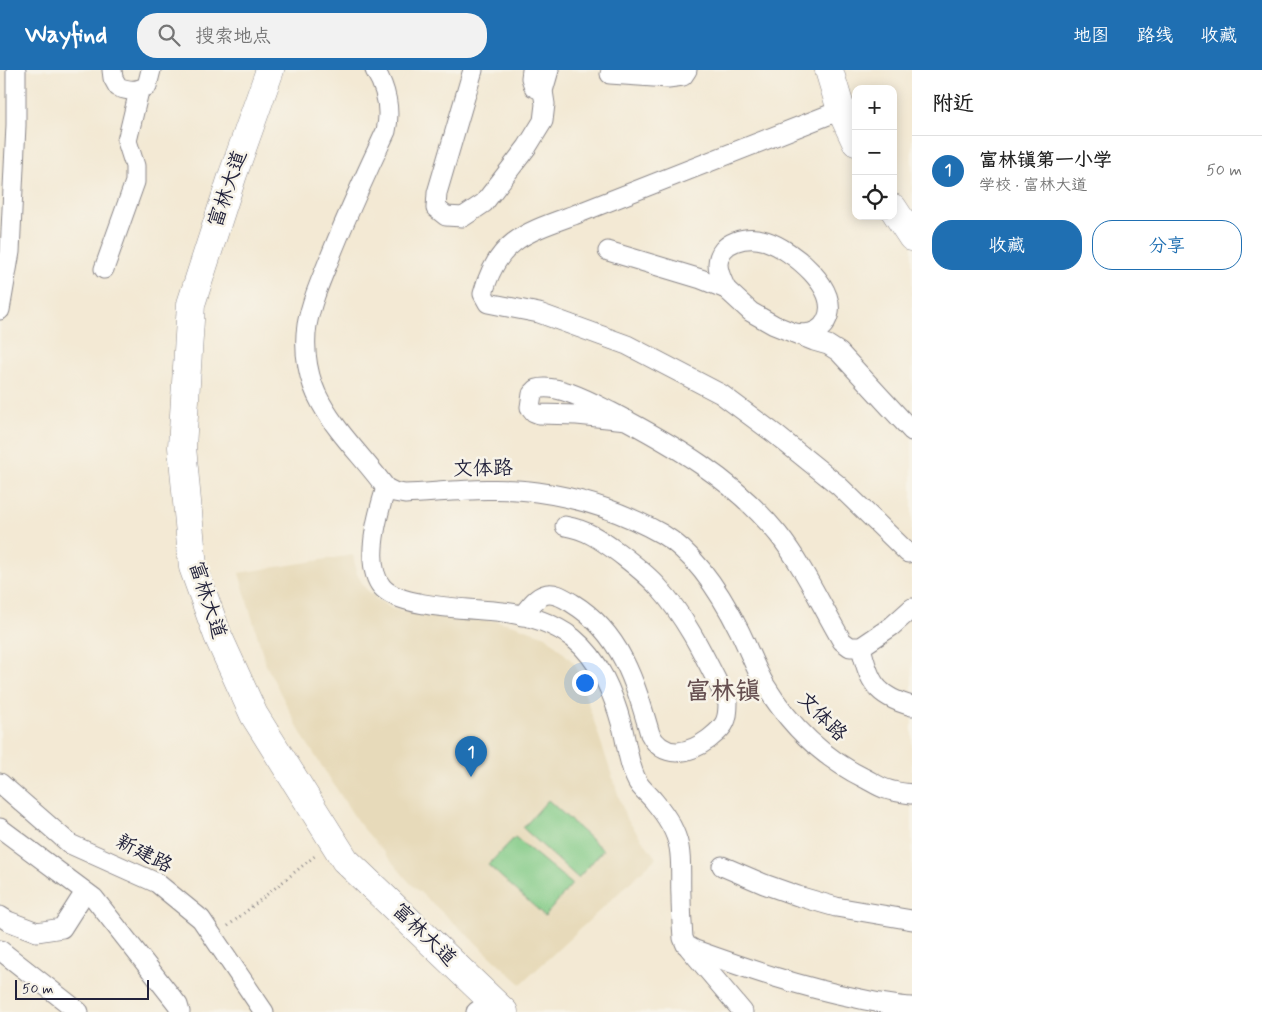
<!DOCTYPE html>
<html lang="zh">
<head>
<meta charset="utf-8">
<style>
  :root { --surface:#fff; --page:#f2f2f2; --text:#222; --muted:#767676; --line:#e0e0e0; --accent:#1f6fb2 }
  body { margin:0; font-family:Mynerve,"LXGW WenKai TC",sans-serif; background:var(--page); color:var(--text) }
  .controls { position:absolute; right:15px; top:15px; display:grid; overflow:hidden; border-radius:10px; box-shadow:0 2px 12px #0003 }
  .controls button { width:45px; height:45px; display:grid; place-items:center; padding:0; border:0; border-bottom:1px solid var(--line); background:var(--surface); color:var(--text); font:25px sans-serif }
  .scale { position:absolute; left:15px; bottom:12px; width:134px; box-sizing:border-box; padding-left:5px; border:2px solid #22223b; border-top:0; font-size:14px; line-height:18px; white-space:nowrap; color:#22223b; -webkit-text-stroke:4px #f7f3e8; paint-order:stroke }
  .you { position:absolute; left:584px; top:612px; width:18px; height:18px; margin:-12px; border:4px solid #fff; border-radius:50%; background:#1a73e8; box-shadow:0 0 0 8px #1a73e833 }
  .badge { display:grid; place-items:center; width:32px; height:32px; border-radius:50%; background:var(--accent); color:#fff; font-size:16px; font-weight:700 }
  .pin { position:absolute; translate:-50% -41px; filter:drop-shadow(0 1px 2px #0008) }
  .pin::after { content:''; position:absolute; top:26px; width:18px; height:15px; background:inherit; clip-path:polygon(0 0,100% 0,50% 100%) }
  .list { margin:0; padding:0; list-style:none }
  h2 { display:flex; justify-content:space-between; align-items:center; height:65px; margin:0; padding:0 20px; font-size:21px }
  h2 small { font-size:16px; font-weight:400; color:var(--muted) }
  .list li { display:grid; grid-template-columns:32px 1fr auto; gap:15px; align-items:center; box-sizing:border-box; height:70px; padding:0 20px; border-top:1px solid var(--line) }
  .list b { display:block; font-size:19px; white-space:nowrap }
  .list p { margin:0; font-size:16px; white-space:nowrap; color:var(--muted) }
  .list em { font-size:16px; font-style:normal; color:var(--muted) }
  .actions { display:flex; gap:10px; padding:15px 20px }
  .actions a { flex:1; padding:11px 0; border:1px solid var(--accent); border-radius:20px; text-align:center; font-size:18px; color:var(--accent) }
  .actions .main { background:var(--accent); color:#fff }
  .icon { flex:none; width:28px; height:28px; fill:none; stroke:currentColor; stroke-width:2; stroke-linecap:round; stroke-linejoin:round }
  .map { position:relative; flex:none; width:912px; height:942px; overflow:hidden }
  header { display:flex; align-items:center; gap:30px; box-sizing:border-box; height:70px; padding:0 25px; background:var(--accent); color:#fff }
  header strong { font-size:24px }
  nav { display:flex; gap:28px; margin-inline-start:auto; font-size:18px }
  .search { width:350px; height:45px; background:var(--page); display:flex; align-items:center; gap:12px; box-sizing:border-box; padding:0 18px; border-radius:20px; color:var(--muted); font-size:19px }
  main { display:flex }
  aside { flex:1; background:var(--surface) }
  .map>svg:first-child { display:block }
  .built { fill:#e7daba }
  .grass { fill:#83cb87; stroke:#527661 }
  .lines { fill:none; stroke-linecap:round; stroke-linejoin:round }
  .street-casing { stroke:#8a8688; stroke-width:21 }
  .secondary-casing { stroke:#8a8688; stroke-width:29 }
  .path { stroke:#8a8688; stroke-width:3; stroke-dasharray:1 4; stroke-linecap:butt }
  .street { stroke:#fff; stroke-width:19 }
  .secondary { stroke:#fff; stroke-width:28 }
  .labels { text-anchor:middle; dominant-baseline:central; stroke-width:5; stroke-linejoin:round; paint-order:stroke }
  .street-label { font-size:20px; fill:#22223b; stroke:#f7f3e8 }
  .district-label { font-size:25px; font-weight:bold; fill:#665051; stroke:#f7f3e8 }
</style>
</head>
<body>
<header>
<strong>Wayfind</strong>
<div class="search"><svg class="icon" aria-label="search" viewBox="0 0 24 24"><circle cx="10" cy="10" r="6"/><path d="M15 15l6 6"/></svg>搜索地点</div>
<nav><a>地图</a><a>路线</a><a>收藏</a></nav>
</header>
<main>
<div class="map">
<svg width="912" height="942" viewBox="0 0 912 942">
  <rect width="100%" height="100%" fill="#f7f3e8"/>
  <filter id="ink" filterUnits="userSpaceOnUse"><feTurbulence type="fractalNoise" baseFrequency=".02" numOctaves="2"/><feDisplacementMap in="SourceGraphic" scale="10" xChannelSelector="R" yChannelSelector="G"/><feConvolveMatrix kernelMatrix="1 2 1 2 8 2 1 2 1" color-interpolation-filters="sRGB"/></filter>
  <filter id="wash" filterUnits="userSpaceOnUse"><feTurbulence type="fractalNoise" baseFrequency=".0096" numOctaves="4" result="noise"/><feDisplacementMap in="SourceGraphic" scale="20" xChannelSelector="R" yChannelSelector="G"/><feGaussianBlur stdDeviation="1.12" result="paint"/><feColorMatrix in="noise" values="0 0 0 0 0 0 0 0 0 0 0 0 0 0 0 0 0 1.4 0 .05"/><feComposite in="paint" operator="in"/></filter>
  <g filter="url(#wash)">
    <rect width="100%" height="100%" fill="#f3e9d4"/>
    <path class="built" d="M 353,485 L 357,504 L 365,518 L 377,529 L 392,539 L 454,549 L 497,551 L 514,555 L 546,566 L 575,594 L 626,748 L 656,788 L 521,914 L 410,813 L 358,752 L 303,667 L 266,595 L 239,503 Z"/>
    <g class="grass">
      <path d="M 548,730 L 603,780 L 578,808 L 523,758 Z"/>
      <path d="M 515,767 L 572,814 L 545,846 L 488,795 Z"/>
    </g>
  </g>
  <g filter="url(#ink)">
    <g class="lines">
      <g class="street-casing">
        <g id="street">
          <path d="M 112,0 L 113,8 L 118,17 C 129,21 136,22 147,16 L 151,0"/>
          <path d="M 375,0 C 386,18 391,40 386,61 C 366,104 346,146 329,190 C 320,212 311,233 307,255 C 303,281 308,310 321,333 C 338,364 365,389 386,418 L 394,422 L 405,424 C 447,422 495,416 537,422 C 581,428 623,442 662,464 C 696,484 722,526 739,560 C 748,578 755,598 765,615 C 790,656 823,688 866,709 C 872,712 879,717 886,719 C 894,722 904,723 912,724"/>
          <path d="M 473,0 L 437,123 L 436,138 L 446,146 L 463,147 L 484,133 L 527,77 L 543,51 L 545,34 L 543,21 L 549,0"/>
          <path d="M 532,0 L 531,8 L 534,17 L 543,21"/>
          <path d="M 610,4 L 668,8 L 683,6 L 687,0"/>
          <path d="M 841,40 L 574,145 C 527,162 497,170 483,224 L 488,233 L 539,243 L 627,275 L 721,324 L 775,364 L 838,415 L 908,483"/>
          <path d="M 608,181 L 701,209 L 726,219 L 751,242 L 774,255 L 814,271 L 828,275 L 839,282 L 912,361"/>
          <path d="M 104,199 L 135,112 L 135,96 L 127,71 L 139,21"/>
          <path d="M 726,219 C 723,212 718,203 718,194 C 719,171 747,165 766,171 C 791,179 843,220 826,251 C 820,263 808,265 796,263"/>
          <path d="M 0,240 L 10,182 L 16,55 L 16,0"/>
          <path d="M 627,350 L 577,345 L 539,344 L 534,342 L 530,337 L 532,324 L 537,319 C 557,313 593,333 611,342 C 674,375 733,409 778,464 C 803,495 822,537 842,571 L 850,577 L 861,577 L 892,556 L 912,538"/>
          <path d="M 386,418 C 378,443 363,494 382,517 C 401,539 475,538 503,542 C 528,545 553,553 573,568 C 600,590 613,623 622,656 C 627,674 628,694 637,711 C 641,719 649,724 654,731 C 665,744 676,760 679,777 C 682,793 680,810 681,826 C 681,840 682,854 683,868 L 686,875 L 695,880 C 748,899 801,917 856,928 C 874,932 893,936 912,937"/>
          <path d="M 522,546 C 528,539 535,528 544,525 C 554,521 564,528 572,533 C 621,563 635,612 650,664 C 664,691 690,683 709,669 C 715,664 722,659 725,652 C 728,646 728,639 728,633 C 708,594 689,551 659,518 C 648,505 633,494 619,483 C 601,470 588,460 565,456"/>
          <path d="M 861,577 C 869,611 875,626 912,636"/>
          <path d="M 0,713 L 70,774 L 157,813 L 201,849 L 264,942"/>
          <path d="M 0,758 L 94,828 L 178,935 L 180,942"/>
          <path d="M 722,796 L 764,814 L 798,826 L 836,837 L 912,850"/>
          <path d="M 0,846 L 8,851 L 37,862 L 62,858 L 85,822"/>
          <path d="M 689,878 L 743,942"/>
          <path d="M 0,880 L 79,942"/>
          <path d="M 476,942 L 492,930"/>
        </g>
      </g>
      <g class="secondary-casing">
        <g id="secondary">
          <path d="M 270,0 L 233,104 L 191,234 L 182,377 L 193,497 L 218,566 L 254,645 L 345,790 L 504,942"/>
          <path d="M 829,0 L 841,40 L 856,72"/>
          <path d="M 893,138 L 912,167"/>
        </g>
      </g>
      <path class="path" d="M 228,856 L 316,785"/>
      <use href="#street" class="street"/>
      <use href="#secondary" class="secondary"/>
    </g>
  </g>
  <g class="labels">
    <g class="street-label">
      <text transform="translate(228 119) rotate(-71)">富林大道</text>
      <text transform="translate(483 399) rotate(-1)">文体路</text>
      <text transform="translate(207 530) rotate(72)">富林大道</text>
      <text transform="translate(822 647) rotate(45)">文体路</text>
      <text transform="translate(144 784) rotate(27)">新建路</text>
      <text transform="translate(424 865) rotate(44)">富林大道</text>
    </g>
    <g class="district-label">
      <text x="723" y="622">富林镇</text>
    </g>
  </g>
</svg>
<div class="controls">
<button>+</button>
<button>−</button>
<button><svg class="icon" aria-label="locate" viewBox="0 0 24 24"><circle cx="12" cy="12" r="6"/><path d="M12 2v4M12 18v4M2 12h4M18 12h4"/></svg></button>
</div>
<div class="scale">50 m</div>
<div class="you"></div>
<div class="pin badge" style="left:471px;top:707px">1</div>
</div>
<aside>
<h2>附近<small></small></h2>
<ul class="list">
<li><span class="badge">1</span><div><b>富林镇第一小学</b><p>学校 · 富林大道</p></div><em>50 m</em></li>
</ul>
<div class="actions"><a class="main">收藏</a><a>分享</a></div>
</aside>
</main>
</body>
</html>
